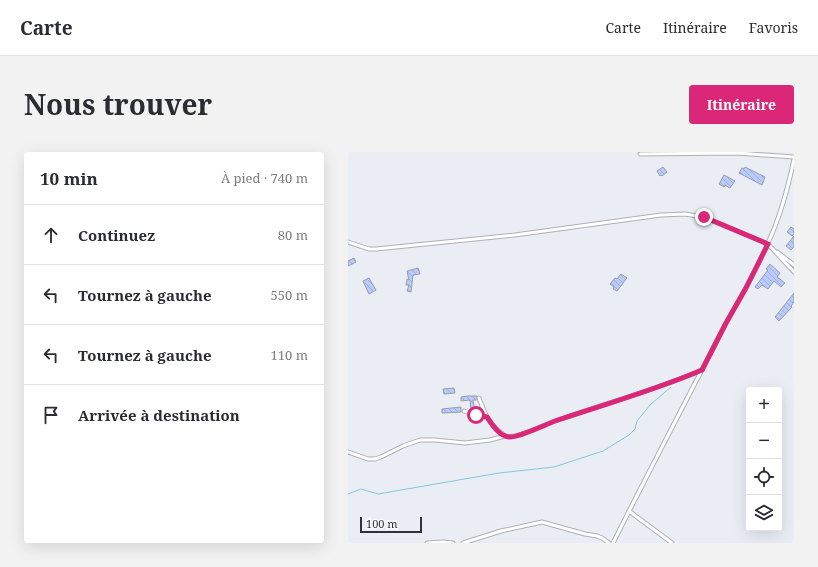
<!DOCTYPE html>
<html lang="fr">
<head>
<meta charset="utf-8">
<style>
  :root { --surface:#fff; --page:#f2f2f3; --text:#2b2b33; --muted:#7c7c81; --line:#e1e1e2; --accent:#db2777 }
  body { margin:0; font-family:"Noto Serif",serif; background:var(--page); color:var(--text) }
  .controls { position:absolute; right:12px; bottom:12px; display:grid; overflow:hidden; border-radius:4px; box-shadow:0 4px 16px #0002 }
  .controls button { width:36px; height:36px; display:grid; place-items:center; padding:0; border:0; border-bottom:1px solid var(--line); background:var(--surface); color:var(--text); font:20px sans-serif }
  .scale { position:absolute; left:12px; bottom:10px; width:62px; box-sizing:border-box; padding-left:4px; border:2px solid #313235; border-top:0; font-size:11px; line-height:14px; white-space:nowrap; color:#313235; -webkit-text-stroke:3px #f8faff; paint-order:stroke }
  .stop { position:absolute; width:12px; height:12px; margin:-9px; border:3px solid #db2777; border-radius:50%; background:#fff }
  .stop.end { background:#db2777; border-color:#fff; box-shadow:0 1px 4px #0008 }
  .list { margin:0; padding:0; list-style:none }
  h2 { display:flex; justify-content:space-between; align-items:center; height:52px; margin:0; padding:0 16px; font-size:17px }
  h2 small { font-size:13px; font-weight:400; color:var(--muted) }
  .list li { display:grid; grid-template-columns:26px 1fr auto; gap:12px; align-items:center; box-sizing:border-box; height:60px; padding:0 16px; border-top:1px solid var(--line) }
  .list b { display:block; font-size:15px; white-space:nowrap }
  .list em { font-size:13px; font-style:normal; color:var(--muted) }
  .icon { flex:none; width:22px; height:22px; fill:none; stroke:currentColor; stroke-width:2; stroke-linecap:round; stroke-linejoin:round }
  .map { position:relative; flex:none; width:446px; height:391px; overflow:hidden; border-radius:4px }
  header { display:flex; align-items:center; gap:24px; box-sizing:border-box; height:56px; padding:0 20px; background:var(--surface); border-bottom:1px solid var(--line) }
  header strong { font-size:19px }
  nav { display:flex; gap:22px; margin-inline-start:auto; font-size:14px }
  .intro { display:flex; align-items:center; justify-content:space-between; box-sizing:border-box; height:96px; padding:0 24px }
  h1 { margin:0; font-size:28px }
  .button { padding:10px 18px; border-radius:4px; background:var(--accent); color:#fff; font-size:14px; font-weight:700 }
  main { display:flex; gap:24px; padding:0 24px }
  aside { flex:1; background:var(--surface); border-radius:4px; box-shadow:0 4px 16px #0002 }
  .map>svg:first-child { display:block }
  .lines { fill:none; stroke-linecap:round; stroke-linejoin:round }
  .stream { stroke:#82c9dd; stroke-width:1 }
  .building { fill:url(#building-back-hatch); stroke:#9a9da3 }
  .minor-casing { stroke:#adb0b7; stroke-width:5 }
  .minor { stroke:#fff; stroke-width:3 }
  .route { stroke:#db2777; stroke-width:5 }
</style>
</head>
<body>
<header>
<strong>Carte</strong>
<nav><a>Carte</a><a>Itinéraire</a><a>Favoris</a></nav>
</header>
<div class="intro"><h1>Nous trouver</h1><a class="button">Itinéraire</a></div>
<main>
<aside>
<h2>10 min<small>À pied · 740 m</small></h2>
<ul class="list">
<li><svg class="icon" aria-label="ahead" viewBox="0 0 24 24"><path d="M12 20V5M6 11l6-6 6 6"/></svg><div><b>Continuez</b></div><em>80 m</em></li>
<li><svg class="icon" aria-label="left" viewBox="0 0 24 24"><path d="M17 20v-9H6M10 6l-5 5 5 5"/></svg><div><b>Tournez à gauche</b></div><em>550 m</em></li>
<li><svg class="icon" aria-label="left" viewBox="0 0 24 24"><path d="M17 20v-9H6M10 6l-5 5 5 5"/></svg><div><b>Tournez à gauche</b></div><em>110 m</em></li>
<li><svg class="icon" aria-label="arrive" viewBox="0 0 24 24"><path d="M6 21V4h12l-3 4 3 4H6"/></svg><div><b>Arrivée à destination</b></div></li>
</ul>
</aside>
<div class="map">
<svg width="446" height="391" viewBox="0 0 446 391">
  <defs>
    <pattern id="building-back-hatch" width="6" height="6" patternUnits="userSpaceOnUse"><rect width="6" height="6" fill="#b7cbff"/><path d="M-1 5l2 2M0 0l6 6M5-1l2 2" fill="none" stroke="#9eafdb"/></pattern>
  </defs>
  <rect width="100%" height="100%" fill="#eaedf4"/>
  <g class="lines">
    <path class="stream" d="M 0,342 L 13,337 L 30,342 L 151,321 L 206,315 L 255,299 L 281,283 L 287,277 L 289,269 L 303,252 L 323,235"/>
  </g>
  <g class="building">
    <path d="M 315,15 L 319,20 L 314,24 L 313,23 L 312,24 L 309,19 Z"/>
    <path d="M 397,15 L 417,25 L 414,33 L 391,21 L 394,16 L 396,17 Z"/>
    <path d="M 376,23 L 387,29 L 382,36 L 377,33 L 376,35 L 371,32 Z"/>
    <path d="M 443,75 L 446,77 L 446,82 L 444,84 L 439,80 Z"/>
    <path d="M 446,84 L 446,95 L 443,98 L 438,94 Z"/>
    <path d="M 6,106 L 8,110 L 0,114 L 0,109 Z"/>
    <path d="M 422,112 L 432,121 L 429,125 L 437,131 L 433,135 L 426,129 L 420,137 L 414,133 L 410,137 L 407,135 L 420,118 L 418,117 Z"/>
    <path d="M 70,116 L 72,122 L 65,123 L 63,140 L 59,139 L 61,133 L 58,133 L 59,127 L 61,128 L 59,119 Z"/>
    <path d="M 273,122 L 279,126 L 269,139 L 265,137 L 266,135 L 262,132 L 267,126 L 269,127 Z"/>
    <path d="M 21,126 L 28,138 L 21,142 L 15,129 Z"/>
    <path d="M 446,141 L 446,150 L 443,154 L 444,155 L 431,169 L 427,165 Z"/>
    <path d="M 106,236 L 107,241 L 96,242 L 95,237 Z"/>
    <path d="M 120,244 L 129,244 L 129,248 L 125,248 L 127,259 L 123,258 L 122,248 L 113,249 L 113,245 Z"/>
    <path d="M 113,255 L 113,260 L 94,261 L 94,257 Z"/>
  </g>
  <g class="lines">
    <g class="minor-casing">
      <g id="minor">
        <path d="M 292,2 L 389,1 L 446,5"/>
        <path d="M 0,90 L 21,97 L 28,97 L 167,83 L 313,63 L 337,62 L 355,65 L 379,75 L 420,92 L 446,120"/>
        <path d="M 429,100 L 446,113"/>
        <path d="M 131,246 C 136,259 140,271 151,279 C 154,281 156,284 159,284 C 168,287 189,276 199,272 C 250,253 304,240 354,218"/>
        <path d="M 116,259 L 128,263 L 139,265"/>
        <path d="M 0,300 L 20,307 L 27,307 L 33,305 L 55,294 L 72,288 L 87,288 L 117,291 L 142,288 L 157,284"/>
        <path d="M 281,359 L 324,391"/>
        <path d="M 79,391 L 95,390 L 105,391"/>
        <path d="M 115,391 L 153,379 L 194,370 L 237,382 L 249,384 L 254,386 L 261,391"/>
        <path d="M 265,391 C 300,321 337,251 373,181 C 388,152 406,124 419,93 C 432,66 440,36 446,7"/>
      </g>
    </g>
    <use href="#minor" class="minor"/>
  </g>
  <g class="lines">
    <path class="route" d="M 128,263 L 139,265 C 144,272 151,284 161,285 C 171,286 198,272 210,268 C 258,252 307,238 354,218 L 378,171 L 398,136 L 420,92 L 356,65"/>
  </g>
</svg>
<div class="controls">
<button>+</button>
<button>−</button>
<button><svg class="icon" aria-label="locate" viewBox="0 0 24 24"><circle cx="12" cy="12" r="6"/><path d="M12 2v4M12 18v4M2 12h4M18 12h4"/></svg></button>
<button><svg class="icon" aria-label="layers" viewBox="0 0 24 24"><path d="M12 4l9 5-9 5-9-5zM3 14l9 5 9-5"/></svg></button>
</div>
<div class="scale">100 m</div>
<div class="stop" style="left:128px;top:263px"></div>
<div class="stop end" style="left:356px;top:65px"></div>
</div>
</main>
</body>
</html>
